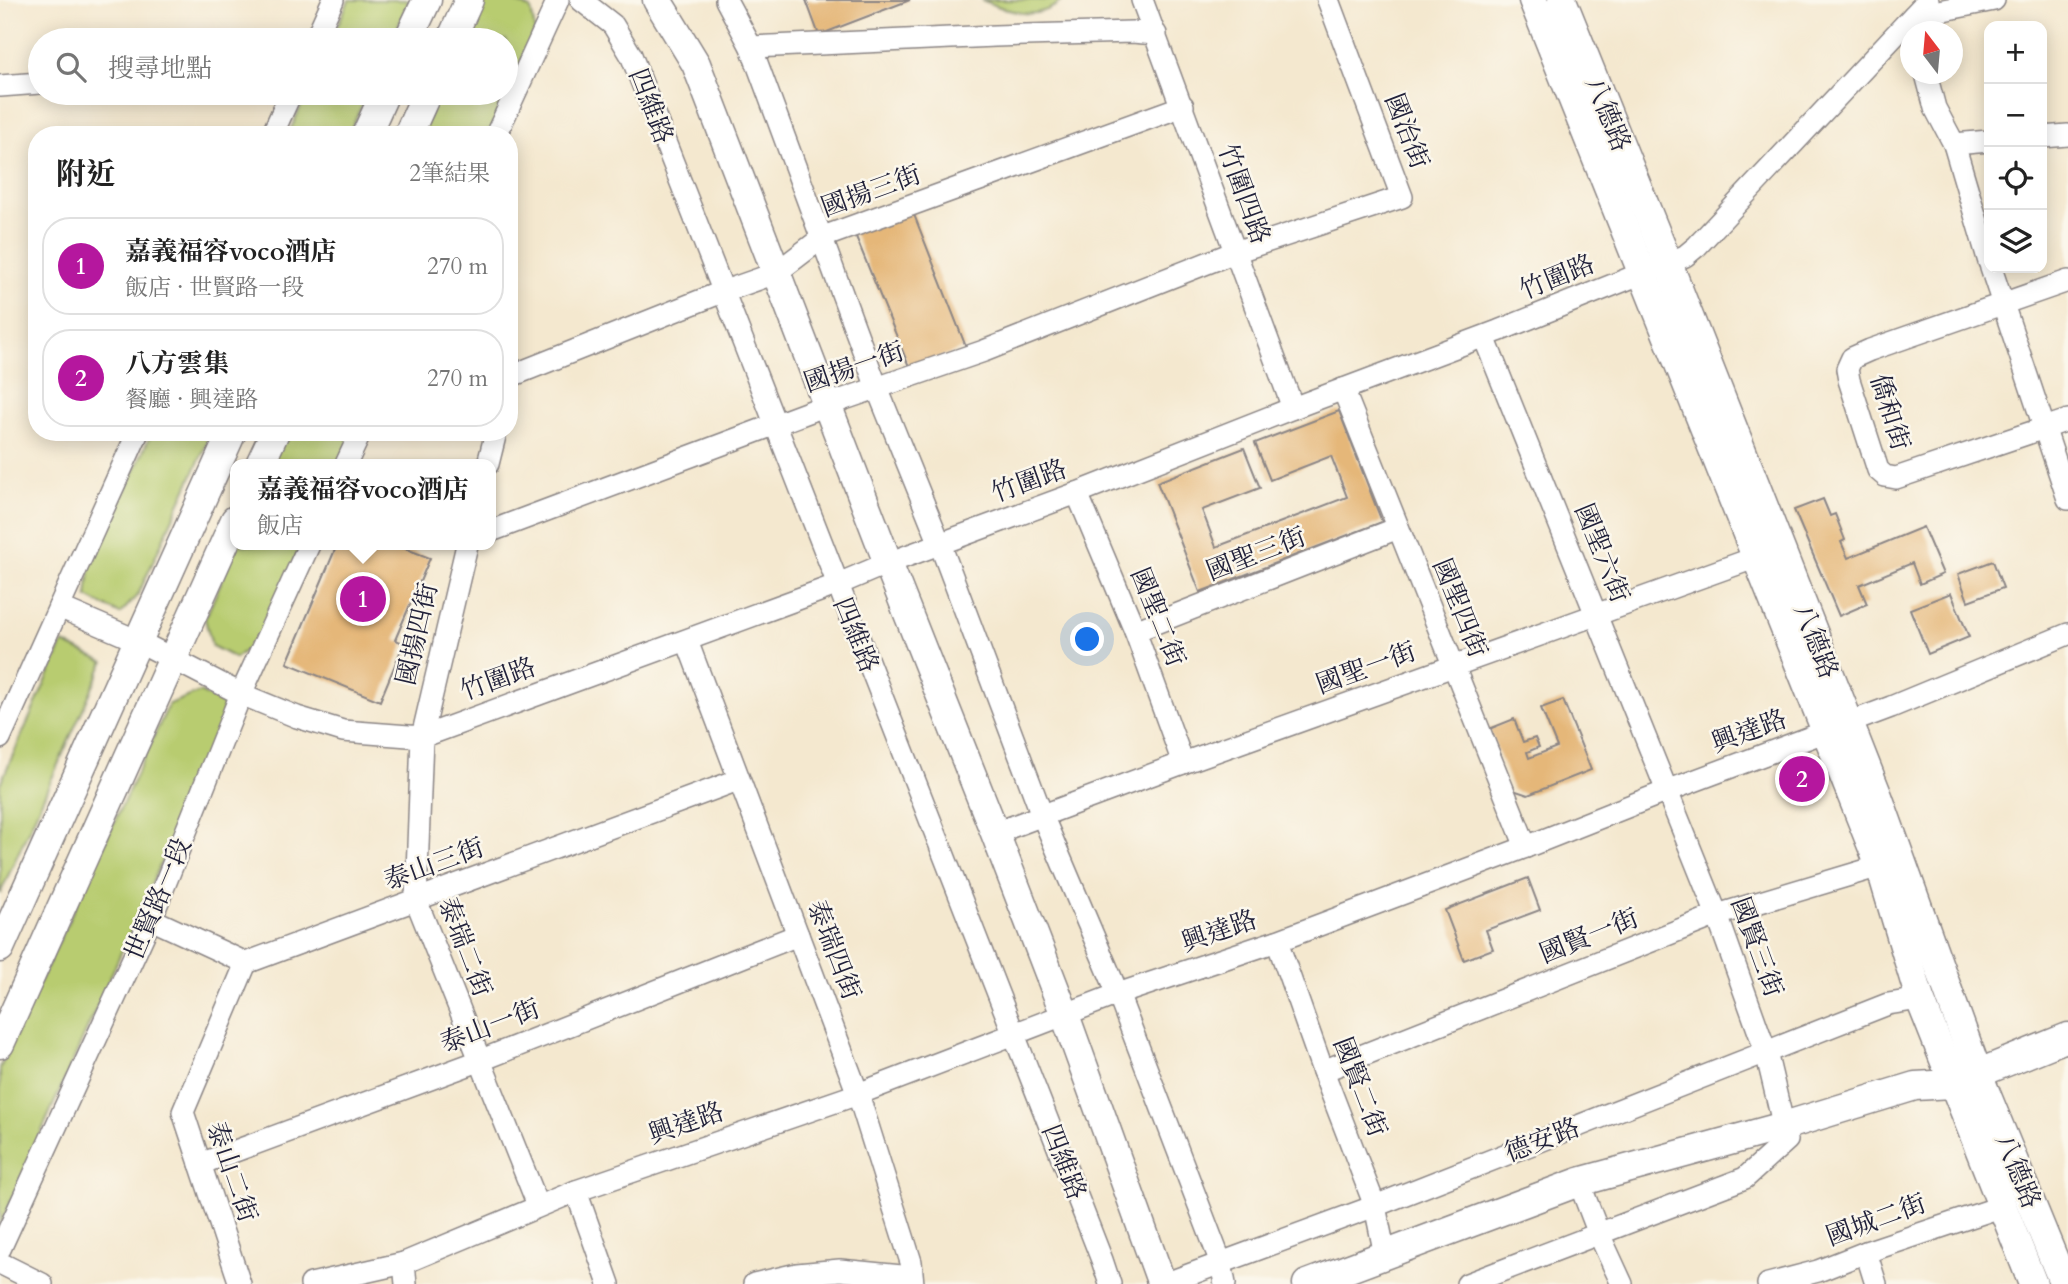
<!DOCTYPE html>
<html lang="zh-TW">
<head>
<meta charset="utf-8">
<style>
  :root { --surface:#fff; --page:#f6f6f6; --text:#222; --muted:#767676; --line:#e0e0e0; --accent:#b5179e }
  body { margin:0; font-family:Cardo,"Noto Serif TC",serif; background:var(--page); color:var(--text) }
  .controls { position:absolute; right:21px; top:21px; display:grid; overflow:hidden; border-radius:14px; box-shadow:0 4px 18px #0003 }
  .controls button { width:63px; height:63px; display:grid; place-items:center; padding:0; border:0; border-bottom:2px solid var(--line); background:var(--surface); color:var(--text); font:35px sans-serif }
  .compass { position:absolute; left:1900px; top:21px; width:63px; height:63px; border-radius:50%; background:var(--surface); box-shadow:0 4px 18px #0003; rotate:344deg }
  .you { position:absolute; left:1088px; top:640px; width:24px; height:24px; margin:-18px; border:5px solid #fff; border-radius:50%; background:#1a73e8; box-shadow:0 0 0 10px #1a73e833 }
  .badge { display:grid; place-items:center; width:46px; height:46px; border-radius:50%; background:var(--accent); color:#fff; font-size:23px; font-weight:700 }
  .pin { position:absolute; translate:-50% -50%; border:4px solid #fff; box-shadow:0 2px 7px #0006 }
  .popup { position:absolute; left:230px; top:459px; width:266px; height:91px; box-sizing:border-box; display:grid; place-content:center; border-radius:14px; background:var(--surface); filter:drop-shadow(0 2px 5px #0005); font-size:23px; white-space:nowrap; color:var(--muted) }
  .popup b { font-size:26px; color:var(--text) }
  .popup::after { content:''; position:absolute; left:50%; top:100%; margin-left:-14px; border:14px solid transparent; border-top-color:var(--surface) }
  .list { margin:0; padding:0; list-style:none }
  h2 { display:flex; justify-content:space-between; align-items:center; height:91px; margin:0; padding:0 28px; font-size:30px }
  h2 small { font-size:23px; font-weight:400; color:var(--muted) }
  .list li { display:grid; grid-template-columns:46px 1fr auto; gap:21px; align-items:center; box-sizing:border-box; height:98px; margin:0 14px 14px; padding:0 14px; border:2px solid var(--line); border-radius:28px }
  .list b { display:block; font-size:26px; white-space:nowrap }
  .list p { margin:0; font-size:23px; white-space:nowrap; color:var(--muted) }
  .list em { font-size:23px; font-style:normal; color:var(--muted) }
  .icon { flex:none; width:38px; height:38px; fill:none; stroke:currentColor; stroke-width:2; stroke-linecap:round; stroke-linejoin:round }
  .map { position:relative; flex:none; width:2068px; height:1284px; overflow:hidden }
  .search { position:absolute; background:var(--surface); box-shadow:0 4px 18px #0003; left:28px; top:28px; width:490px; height:77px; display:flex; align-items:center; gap:18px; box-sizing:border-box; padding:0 24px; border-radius:38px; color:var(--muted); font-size:26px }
  .panel { position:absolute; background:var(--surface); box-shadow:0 4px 18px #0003; left:28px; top:126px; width:490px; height:315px; border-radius:28px }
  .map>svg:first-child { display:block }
  .green { fill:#b8cc70; stroke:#6d7756; stroke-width:2 }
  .building { fill:#e5b779 }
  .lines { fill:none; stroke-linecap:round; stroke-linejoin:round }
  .minor-casing { stroke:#8b8585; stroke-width:24 }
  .tertiary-casing { stroke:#8b8585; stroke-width:31 }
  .minor { stroke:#fff; stroke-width:21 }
  .tertiary { stroke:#fff; stroke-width:28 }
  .labels { text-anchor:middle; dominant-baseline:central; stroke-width:5; stroke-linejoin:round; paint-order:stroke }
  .street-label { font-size:26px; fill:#22223b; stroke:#fbf7ec }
</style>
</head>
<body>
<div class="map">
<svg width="2068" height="1284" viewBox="0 0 2068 1284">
  <rect width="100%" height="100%" fill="#fbf7ec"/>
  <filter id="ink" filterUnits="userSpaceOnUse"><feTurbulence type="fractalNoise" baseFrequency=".0143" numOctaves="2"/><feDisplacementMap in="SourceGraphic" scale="14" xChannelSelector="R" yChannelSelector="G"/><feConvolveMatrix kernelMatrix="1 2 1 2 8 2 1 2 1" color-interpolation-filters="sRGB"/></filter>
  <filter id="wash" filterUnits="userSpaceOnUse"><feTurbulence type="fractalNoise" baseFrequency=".00686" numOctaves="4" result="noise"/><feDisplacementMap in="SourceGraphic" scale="28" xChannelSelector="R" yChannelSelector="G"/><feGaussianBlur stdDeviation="1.57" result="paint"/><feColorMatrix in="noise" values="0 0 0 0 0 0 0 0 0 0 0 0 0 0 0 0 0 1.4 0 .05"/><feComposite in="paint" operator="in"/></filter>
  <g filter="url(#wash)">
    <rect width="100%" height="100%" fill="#f4e8cf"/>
    <g class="green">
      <path d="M 349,0 L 410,0 L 392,40 L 331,40 Z"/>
      <path d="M 488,0 L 510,0 L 531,9 L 535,31 L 489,135 L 419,135 L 439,93 L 506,93 L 506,40 L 464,40 L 478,9 Z"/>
      <path d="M 982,0 L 1063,0 C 1037,23 1010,12 982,0 Z"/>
      <path d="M 307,93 L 368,93 L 348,135 L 288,135 Z"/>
      <path d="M 152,432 L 212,432 L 138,595 L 120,614 L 87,597 L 90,568 Z"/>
      <path d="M 284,432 L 354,432 L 339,464 L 271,464 Z"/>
      <path d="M 237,545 L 302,545 L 258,641 L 235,658 L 212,646 L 205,619 Z"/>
      <path d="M 63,643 L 104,662 L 0,894 L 0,784 Z"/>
      <path d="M 200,692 L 224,704 L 220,730 L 0,1225 L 0,1068 L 169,704 Z"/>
    </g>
    <g id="blocks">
      <g class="building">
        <path d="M 806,0 L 910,0 L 819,35 Z"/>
        <path d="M 911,207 L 966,347 L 910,369 L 852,227 Z"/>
        <path d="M 1339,411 L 1382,522 L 1200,592 L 1157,482 L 1244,448 L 1260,488 L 1202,510 L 1216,547 L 1347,497 L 1331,456 L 1270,480 L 1255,443 Z"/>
        <path d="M 1823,499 L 1830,516 L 1835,514 L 1845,540 L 1841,542 L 1848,558 L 1923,527 L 1943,574 L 1920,584 L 1912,563 L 1859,585 L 1867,604 L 1839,616 L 1794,510 Z"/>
        <path d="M 337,545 L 396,545 L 430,558 L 395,640 L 404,643 L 380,701 L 287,663 Z"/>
        <path d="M 1993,561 L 2003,588 L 1968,601 L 1958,574 Z"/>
        <path d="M 1951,593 L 1969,637 L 1928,654 L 1910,609 Z"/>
        <path d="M 1563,700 L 1591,770 L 1528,795 L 1513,790 L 1489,729 L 1514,719 L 1523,742 L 1535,738 L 1539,747 L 1527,752 L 1529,758 L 1557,747 L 1541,708 Z"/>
        <path d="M 1528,878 L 1540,910 L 1486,930 L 1493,949 L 1464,960 L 1445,910 Z"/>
      </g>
    </g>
  </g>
  <g filter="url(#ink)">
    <use href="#blocks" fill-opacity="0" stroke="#8b8585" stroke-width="2"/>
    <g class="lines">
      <g class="minor-casing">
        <g id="minor">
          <path d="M 581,0 L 613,25 L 631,55 C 785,458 946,858 1102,1260 L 1110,1284"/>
          <path d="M 726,0 L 751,47 L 877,388 L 940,544 L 1042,815 L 1118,994 L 1221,1263 L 1225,1284"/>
          <path d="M 1142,0 L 1293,408"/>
          <path d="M 1913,16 L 1994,0"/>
          <path d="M 315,40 L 333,0"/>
          <path d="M 751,47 L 995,36 L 1132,32 L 1156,34"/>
          <path d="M 1926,74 L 1935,108 L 1954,144 L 1989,262"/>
          <path d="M 0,86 L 40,83"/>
          <path d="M 272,135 L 291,93"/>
          <path d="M 496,135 L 558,0"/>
          <path d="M 2042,137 L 2068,135"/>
          <path d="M 1954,144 L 1989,141"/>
          <path d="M 1991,268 L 2068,499"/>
          <path d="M 2068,281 L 1870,350 L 1852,358 L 1847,369 L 1849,380 L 1878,470 L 1885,476 L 1896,478 L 2068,420"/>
          <path d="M 509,376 L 511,376 L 722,292 L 776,273 L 823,237 L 1183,106"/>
          <path d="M 1343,389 L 1526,847"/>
          <path d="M 346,464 L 361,432"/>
          <path d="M 488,464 L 496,432"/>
          <path d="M 1077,493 L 1135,631 L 1183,763"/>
          <path d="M 491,531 L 827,405 L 984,351 L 1235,252 L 1402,197 L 1328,0"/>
          <path d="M 467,545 L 422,737 L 416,900 L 538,1205"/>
          <path d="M 59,607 L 138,641 L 241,694 L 297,717 L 343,731 L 422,737 L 836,585 L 888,563 L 1077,493 L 1293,408 L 1498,331 L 1685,256 L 1697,246 L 1928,0"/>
          <path d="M 1135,631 L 1398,528"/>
          <path d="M 687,641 L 858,1094 L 911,1262 L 913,1284"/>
          <path d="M 0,738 L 138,432"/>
          <path d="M 995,833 L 1183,763 L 1757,557"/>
          <path d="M 151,919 L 246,963 L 738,780"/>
          <path d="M 1277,941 L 1323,1071 L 1375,1206 L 1385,1255"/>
          <path d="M 1323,1071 L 1717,915 L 1880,866"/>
          <path d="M 200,1164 L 479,1061 L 798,935"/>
          <path d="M 1579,1182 L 1599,1234 L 1622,1284"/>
          <path d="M 576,1191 L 609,1284"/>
          <path d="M 0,1249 L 151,919 L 241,694 L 309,545"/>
          <path d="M 1866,1252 L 1876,1284"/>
          <path d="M 0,1263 L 42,1284"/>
          <path d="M 240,1284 L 183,1112 L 246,963"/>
          <path d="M 311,1284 L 404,1263"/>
          <path d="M 406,1284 L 404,1263 L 576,1191 L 858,1094 L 1118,994 L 1277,941 L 1526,847 L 1667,791 L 1891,707 L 2068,634"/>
          <path d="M 754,1284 L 797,1274 L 840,1270 L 912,1277"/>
          <path d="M 1164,1284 L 1375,1206 L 1888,1004 L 1920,999"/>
          <path d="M 1467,1284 L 1745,1178 L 1787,1140 L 1766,1052 L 1717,915 L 1484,337"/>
          <path d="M 1768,1284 L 1818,1271 L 1866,1252 L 2003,1206"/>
        </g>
      </g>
      <g class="tertiary-casing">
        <g id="tertiary">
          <path d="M 657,0 L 696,64 L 888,563 L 995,833 L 1065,1015 L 1162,1284"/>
          <path d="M 1533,0 L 1880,866 L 1920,999 L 2033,1284"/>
          <path d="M 1562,0 L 1668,263 L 1879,799 L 1978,1074 L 2064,1284"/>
          <path d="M 408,40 L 427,0"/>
          <path d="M 451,40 L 469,0"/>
          <path d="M 366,135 L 385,93"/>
          <path d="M 408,135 L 427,93"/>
          <path d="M 260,464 L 275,432"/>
          <path d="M 0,948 L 232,432"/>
          <path d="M 0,1044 L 235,520"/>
          <path d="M 1307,1284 L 1579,1182 L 1784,1126 L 1915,1086 L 1952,1084 L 2068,1037"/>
        </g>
      </g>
      <use href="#minor" class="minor"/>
      <use href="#tertiary" class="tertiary"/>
    </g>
  </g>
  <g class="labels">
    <g class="street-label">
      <text transform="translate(651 106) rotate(69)">四維路</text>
      <text transform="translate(1608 114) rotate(68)">八德路</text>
      <text transform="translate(1407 131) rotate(69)">國治街</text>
      <text transform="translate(871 191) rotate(-20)">國揚三街</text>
      <text transform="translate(1244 194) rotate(70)">竹圍四路</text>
      <text transform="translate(1557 277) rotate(-22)">竹圍路</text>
      <text transform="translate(854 367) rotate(-19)">國揚一街</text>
      <text transform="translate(1890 412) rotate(73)">僑和街</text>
      <text transform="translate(1029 481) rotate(-20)">竹圍路</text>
      <text transform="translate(1602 553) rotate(68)">國聖六街</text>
      <text transform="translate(1256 554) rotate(-21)">國聖三街</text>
      <text transform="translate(1460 608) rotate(68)">國聖四街</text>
      <text transform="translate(1158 617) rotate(68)">國聖二街</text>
      <text transform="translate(417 634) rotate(-77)">國揚四街</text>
      <text transform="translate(856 635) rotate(68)">四維路</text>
      <text transform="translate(1816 641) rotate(69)">八德路</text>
      <text transform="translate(1366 668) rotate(-20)">國聖一街</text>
      <text transform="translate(498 679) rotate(-20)">竹圍路</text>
      <text transform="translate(1749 731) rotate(-20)">興達路</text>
      <text transform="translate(434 864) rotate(-20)">泰山三街</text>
      <text transform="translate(158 899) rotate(-67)">世賢路一段</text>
      <text transform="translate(1219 931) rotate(-19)">興達路</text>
      <text transform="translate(1589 936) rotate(-22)">國賢一街</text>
      <text transform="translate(465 947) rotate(69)">泰瑞二街</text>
      <text transform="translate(1757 947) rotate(70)">國賢三街</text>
      <text transform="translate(834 950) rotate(69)">泰瑞四街</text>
      <text transform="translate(490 1026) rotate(-21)">泰山一街</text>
      <text transform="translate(1360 1087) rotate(69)">國賢二街</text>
      <text transform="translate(686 1123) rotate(-19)">興達路</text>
      <text transform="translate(1542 1140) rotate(-21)">德安路</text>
      <text transform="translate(1064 1162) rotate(69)">四維路</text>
      <text transform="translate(2018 1171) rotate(68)">八德路</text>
      <text transform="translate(232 1172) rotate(71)">泰山二街</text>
      <text transform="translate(1876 1220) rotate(-20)">國城二街</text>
    </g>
  </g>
</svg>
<div class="controls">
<button>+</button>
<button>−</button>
<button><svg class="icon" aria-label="locate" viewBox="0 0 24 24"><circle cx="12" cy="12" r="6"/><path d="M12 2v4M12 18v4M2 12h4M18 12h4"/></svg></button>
<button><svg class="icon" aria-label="layers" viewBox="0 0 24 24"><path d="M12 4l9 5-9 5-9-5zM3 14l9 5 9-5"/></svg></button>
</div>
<svg class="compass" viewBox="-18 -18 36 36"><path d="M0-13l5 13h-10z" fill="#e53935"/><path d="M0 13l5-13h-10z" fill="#767676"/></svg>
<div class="you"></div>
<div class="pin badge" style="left:363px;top:599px">1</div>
<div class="popup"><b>嘉義福容voco酒店</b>飯店</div>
<div class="pin badge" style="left:1802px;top:779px">2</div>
<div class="search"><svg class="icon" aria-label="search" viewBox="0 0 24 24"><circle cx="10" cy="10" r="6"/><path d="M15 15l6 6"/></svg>搜尋地點</div>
<section class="panel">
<h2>附近<small>2筆結果</small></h2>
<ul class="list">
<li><span class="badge">1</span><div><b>嘉義福容voco酒店</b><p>飯店 · 世賢路一段</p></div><em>270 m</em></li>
<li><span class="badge">2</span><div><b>八方雲集</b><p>餐廳 · 興達路</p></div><em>270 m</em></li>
</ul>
</section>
</div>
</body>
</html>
